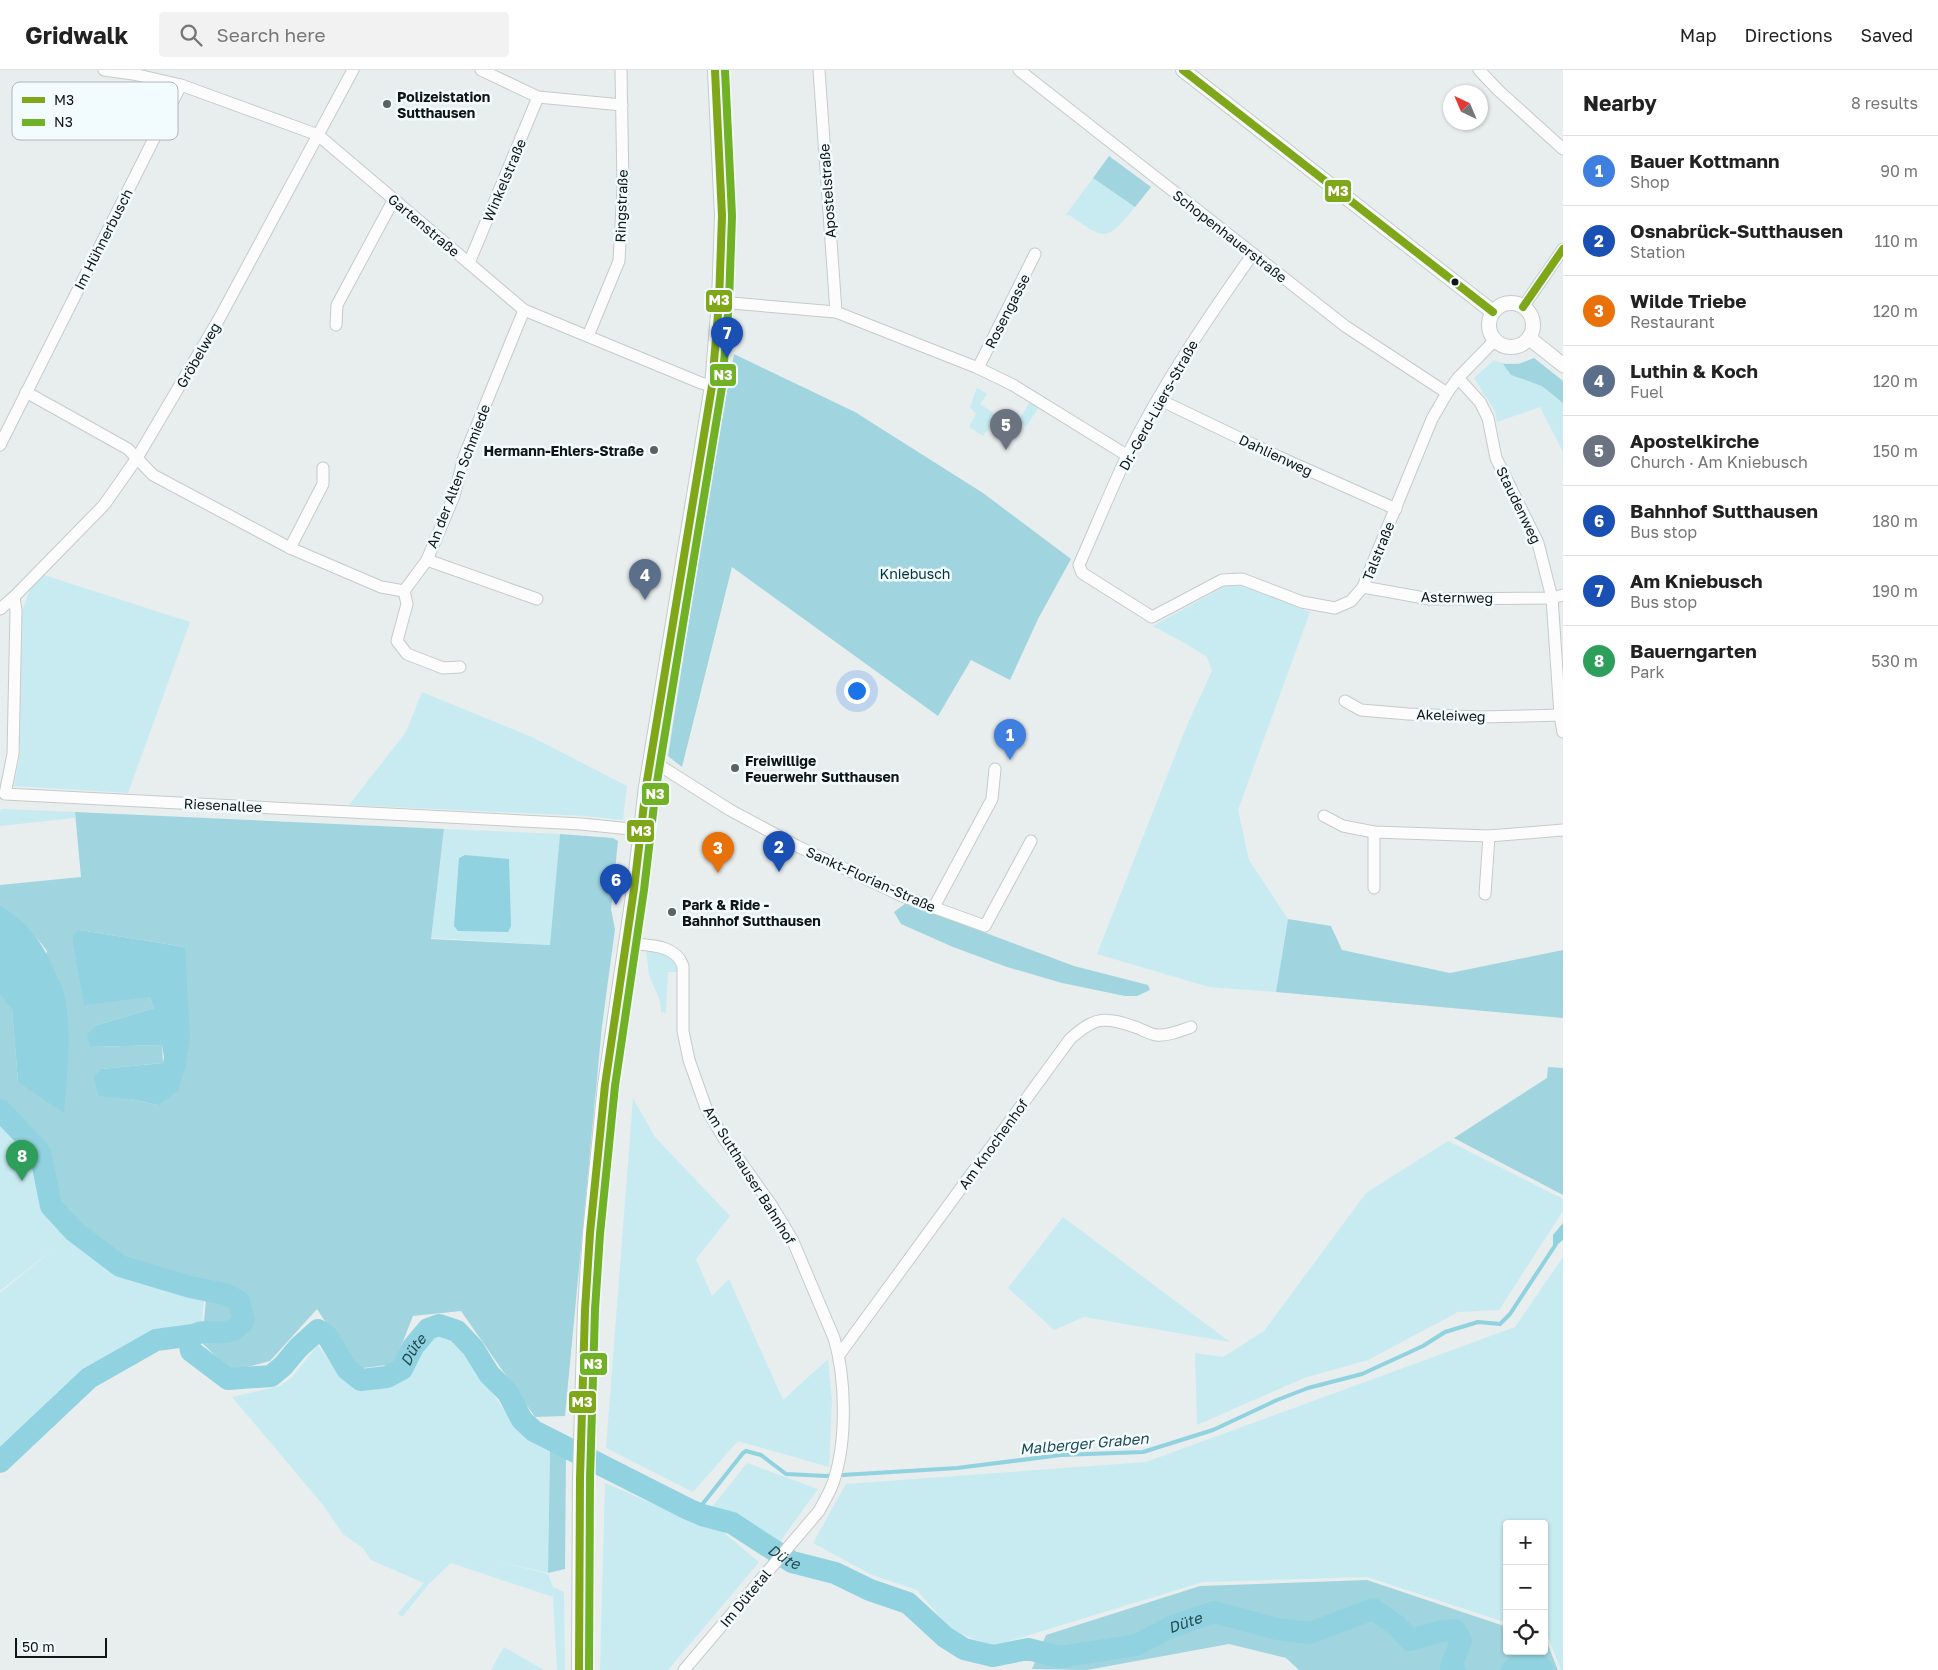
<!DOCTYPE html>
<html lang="en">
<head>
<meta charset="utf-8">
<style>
  :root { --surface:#fff; --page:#f2f2f2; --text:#222; --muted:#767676; --line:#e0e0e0; --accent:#b45309 }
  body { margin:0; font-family:"Golos Text",sans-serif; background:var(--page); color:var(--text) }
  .controls { position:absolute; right:15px; bottom:15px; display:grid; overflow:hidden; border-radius:5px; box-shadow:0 1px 4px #0004 }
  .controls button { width:45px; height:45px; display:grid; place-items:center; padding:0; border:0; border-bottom:1px solid var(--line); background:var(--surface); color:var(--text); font:25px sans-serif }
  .compass { position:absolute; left:1443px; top:15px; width:45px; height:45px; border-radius:50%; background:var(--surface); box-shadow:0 1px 4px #0004; rotate:316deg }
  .scale { position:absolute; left:15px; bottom:12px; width:92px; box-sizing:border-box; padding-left:5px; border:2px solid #121516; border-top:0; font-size:14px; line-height:18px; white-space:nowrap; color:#121516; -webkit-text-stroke:4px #f2fcfe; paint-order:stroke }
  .you { position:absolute; left:856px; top:620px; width:18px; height:18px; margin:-12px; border:4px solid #fff; border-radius:50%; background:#1a73e8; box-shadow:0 0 0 8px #1a73e833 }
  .badge { display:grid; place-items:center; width:32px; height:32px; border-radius:50%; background:var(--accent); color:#fff; font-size:16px; font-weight:700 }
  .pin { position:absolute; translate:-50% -41px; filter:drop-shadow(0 1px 2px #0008) }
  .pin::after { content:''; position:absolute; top:26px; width:18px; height:15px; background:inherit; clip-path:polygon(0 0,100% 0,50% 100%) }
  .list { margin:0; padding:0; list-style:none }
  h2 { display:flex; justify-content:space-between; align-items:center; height:65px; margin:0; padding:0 20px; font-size:21px }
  h2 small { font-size:16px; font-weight:400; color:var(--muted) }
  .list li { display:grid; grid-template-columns:32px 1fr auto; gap:15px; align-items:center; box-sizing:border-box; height:70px; padding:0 20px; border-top:1px solid var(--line) }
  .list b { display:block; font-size:19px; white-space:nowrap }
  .list p { margin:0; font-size:16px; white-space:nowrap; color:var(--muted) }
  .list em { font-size:16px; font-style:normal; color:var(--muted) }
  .icon { flex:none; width:28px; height:28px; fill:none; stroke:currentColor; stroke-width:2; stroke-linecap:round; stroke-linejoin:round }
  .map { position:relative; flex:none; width:1563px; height:1600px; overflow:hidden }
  header { display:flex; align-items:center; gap:30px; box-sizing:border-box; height:70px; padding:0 25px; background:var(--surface); border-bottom:1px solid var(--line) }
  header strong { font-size:24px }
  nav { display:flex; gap:28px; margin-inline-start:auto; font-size:18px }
  .search { width:350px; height:45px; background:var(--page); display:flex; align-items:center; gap:12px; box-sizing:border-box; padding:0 18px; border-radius:5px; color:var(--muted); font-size:19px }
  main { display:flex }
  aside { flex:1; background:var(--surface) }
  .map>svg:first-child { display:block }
  .green { fill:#c8ebf2 }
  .forest { fill:#a0d5e0; fill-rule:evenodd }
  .water { fill:#90d2df }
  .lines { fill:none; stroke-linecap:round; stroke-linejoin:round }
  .stream { stroke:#90d2df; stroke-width:4 }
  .river { stroke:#90d2df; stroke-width:22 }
  .minor-casing { stroke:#c6cacb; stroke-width:13 }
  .tertiary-casing { stroke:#c6cacb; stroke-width:16 }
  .minor { stroke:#fcfcfc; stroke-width:11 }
  .tertiary { stroke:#fcfcfc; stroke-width:14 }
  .bus-1-casing { stroke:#f2fcfe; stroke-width:11 }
  .bus-2-casing { stroke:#f2fcfe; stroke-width:11 }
  .bus-1 { stroke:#80a719; stroke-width:8 }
  .bus-2 { stroke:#70b125; stroke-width:8 }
  .poi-dot { fill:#5d6162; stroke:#f2fcfe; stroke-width:2 }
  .bus-dot { fill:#121516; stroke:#f2fcfe; stroke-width:2 }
  .labels { text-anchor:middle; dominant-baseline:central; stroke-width:5; stroke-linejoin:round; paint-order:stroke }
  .poi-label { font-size:14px; font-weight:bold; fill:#121516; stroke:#f2fcfe; text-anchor:start }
  .street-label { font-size:14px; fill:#121516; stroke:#f2fcfe }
  .park-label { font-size:14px; fill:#013037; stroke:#f2fcfe }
  .water-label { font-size:15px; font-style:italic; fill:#214b53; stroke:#f2fcfe }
  .key { fill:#f2fcfe; stroke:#afb7b8; stroke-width:1 }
  .key-label { font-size:14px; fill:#121516 }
  .line-badge { stroke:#f2fcfe; stroke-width:2 }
  .badge-label { font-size:14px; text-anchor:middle; font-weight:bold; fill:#fff }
</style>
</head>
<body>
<header>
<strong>Gridwalk</strong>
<div class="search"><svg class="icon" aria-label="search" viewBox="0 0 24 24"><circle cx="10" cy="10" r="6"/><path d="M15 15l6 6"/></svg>Search here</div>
<nav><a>Map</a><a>Directions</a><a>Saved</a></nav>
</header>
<main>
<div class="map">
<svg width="1563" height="1600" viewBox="0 0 1563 1600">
  <rect width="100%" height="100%" fill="#e8edee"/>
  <g class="green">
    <path d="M 1093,108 L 1135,137 C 1106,173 1106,170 1069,145 L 1065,146 Z"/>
    <path d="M 1534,288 L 1563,311 L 1563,382 L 1540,337 L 1497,352 L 1495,341 L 1474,308 L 1494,290 C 1508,296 1519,294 1534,288 Z"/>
    <path d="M 977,318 L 987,324 L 980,334 L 998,346 L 983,366 L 969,357 L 976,344 L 970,337 Z"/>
    <path d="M 1030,332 L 1039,337 L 1026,357 L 1018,351 Z"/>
    <path d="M 44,505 L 190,552 L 128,723 L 14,716 L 20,684 L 21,543 L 31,517 Z"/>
    <path d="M 1225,516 L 1242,516 L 1310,542 L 1238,740 L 1249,790 L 1288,849 L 1276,922 L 1209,917 L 1097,884 L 1187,655 L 1212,601 L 1207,587 L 1190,576 L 1153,556 Z"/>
    <path d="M 422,622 L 532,667 L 627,716 L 623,750 L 584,746 L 349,735 L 406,662 Z"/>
    <path d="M 2,739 L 75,742 L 75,748 L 0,756 L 0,741 Z"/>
    <path d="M 444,759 L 560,764 L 551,875 L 431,868 Z"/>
    <path d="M 646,880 C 663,882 674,882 678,902 L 668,902 L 666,943 L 661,942 L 660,931 L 649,905 Z"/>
    <path d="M 633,1028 L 655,1067 L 730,1146 L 696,1189 L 712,1226 L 729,1209 L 783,1330 L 828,1289 L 832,1332 L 829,1397 L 738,1371 L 693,1422 L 606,1378 Z"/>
    <path d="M 0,1044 L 37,1083 L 49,1138 L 72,1163 L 69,1166 L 117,1205 L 204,1230 L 202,1252 L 150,1261 L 82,1301 L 0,1380 L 0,1223 L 56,1177 L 0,1221 Z"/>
    <path d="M 1448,1071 L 1563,1129 L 1563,1141 L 1499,1240 L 1458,1242 L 1368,1290 L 1304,1308 L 1197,1355 L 1195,1283 L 1223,1287 L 1264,1261 L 1366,1123 Z"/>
    <path d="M 1063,1147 L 1230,1272 L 1084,1247 L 1054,1260 L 1008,1218 Z"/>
    <path d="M 1563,1187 L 1563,1600 L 1561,1600 L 1548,1567 L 1544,1566 L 1544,1454 L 1507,1454 L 1507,1553 L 1367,1507 L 1203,1512 L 993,1576 L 952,1561 L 917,1520 L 872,1505 L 813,1473 L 846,1414 L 1146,1392 L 1515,1257 Z"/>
    <path d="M 442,1264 L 455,1270 L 519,1361 L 550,1378 L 548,1503 L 497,1491 L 548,1504 L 553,1517 L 564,1522 L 565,1600 L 557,1600 L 553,1527 L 451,1493 L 429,1514 L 402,1547 L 398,1543 L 424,1513 L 371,1490 L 363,1478 L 343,1464 L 323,1435 L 232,1327 L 280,1316 L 292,1307 L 318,1275 L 341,1308 L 355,1317 L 389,1317 L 408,1307 L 428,1271 Z"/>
    <path d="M 747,1393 L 818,1419 L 779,1473 L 736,1444 L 712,1437 Z"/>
    <path d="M 605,1413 L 693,1451 L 723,1462 L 759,1492 L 668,1600 L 600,1600 Z"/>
    <path d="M 504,1577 L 544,1600 L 491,1600 Z"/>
  </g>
  <g class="forest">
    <path d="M 1109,86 L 1151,117 L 1135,137 L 1093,108 Z"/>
    <path d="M 734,284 L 855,342 L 983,423 L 1071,489 L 1038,549 L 1010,610 L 971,590 L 938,646 L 732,497 L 682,697 L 668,686 L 711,408 Z"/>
    <path d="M 1534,288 L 1563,311 L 1563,333 L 1542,316 L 1511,305 L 1503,294 L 1519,294 Z"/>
    <path d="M 75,742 L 444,759 L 431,869 L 550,875 L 560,764 L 613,768 L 618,771 L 611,839 L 615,859 L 602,956 L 565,1346 L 535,1347 L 461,1241 L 413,1246 L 394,1294 L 356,1299 L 317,1239 L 270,1291 L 232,1301 L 202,1273 L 206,1230 L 139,1201 L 80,1159 L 55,1135 L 43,1081 L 0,1037 L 0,925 L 12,938 L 18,1012 L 47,881 C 33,863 20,847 0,835 L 0,815 L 81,807 ZM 80,860 L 185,877 L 158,1035 L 130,1029 L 101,999 L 163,993 L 162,975 L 91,977 L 97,955 L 154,938 L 150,927 Z"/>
    <path d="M 906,833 L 1074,896 L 1148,915 L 1150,920 L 1137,926 L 1125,926 L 1062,913 L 1007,897 L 953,877 L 901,854 L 894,842 Z"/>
    <path d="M 1288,849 L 1331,856 L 1342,880 L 1450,903 L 1563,880 L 1563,948 L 1276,922 Z"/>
    <path d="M 1548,997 L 1563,998 L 1563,1125 L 1454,1068 L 1547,1008 Z"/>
    <path d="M 550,1378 L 566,1384 L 565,1499 L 548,1503 Z"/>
    <path d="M 1367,1510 L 1507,1557 L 1507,1581 L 1544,1581 L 1544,1569 L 1546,1570 L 1558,1600 L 1299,1600 L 1286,1588 L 1229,1574 L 1087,1600 L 1032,1599 L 1046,1565 L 1200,1516 Z"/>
  </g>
  <g class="water">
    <path d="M 465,785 L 509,789 L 511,856 L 508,862 L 458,861 L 454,856 L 459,788 Z"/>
    <path d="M 0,835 C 29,852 44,875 57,906 C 60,913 64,920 65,927 C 72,965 67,1005 64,1043 L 18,1012 L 12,939 L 0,925 Z"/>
    <path d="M 80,860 L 185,877 L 190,968 L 185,998 L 178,1021 L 158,1035 L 130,1029 L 98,1026 L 94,1007 L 101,999 L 163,993 L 164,987 L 162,975 L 91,977 L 87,964 L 97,955 L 154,938 L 150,927 L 84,935 L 73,873 L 73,864 Z"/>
    <path d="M 1563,1153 L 1563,1170 L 1553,1178 L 1553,1165 Z"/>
  </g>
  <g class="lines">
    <path class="stream" d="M 688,1439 L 701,1436 L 743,1383 L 746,1381 L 761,1385 L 786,1404 L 826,1406 L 957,1398 L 1061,1385 L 1143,1382 L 1213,1360 L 1277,1330 L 1308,1318 L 1362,1304 L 1423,1276 L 1445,1262 L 1478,1252 L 1500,1254 L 1510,1244 L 1556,1174"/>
    <g class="river">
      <path id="s1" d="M 0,1040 L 40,1082 L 51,1136 L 74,1161 L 120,1196 L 190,1217 L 225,1224 L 239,1231 L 244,1250 C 227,1275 203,1251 189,1270 L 191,1281 L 228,1309 L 271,1306 L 283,1296 L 298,1278 L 318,1260 L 328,1267 L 347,1299 L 361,1310 L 387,1307 L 402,1299 L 413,1277 L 428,1259 L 439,1255 L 457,1261 L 473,1278 L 489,1304 L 508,1323 L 522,1350 L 534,1361 L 688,1439 L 702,1445 L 732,1453 L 792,1492 L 835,1503 L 870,1520 L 908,1533 L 945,1567 L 964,1579 L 993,1586 L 1028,1579 L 1060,1587 L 1136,1575 L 1171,1557 L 1214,1542 L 1277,1559 L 1310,1563 L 1373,1539 L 1396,1555 L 1410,1570 L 1442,1561 L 1455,1560 L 1461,1571 L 1451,1596 L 1455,1600"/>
      <path d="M 0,1392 L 89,1308 L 156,1270 L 193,1265"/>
      <path d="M 1512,1600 L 1519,1595 L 1532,1588 L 1543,1600"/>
    </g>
    <g class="minor-casing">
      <g id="minor">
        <path d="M 104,0 L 133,4 L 181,15 L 318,65 L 524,240 L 701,313 L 712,316"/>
        <path d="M 481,0 L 538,27 L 622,35"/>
        <path d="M 819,0 L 836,242"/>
        <path d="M 1019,0 L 1345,256 L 1447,323"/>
        <path d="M 1479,0 L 1498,20 L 1563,79"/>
        <path d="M 1252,185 C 1207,249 1162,315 1127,386 C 1110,422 1095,459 1079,495 L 1082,503 L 1152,547 L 1222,510 L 1242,509 L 1302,532 L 1335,538 L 1351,531 L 1363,517 L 1432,349 L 1447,323 L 1458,308 L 1495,270"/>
        <path d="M 469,193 L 538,27"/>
        <path d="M 719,232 L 836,242 L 978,298 L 1013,315 L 1128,386"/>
        <path d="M 1523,237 L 1563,179"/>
        <path d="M 336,255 L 337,235 L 394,129"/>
        <path d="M 588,266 L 619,191 L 623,117 L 621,0"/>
        <path d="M 978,298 L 1035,184"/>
        <path d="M 1458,308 L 1480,332 L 1488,348 L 1496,388 L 1538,473 L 1552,528 L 1560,645 L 1563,662"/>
        <path d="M 26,322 L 128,379 L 153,405 L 290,478 L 381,517 L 404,521 L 427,490 L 454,426 L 464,387 L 524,240"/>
        <path d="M 1158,329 L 1279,387 L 1396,439"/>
        <path d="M 0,375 L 181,15"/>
        <path d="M 290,478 L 323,414 L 323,398"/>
        <path d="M 427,490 L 537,529"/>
        <path d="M 1363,517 L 1430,529 L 1552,528 L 1563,525"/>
        <path d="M 404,521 L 407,534 L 397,571 L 407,584 L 443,598 L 460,597"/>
        <path d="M 14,527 L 16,541 L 13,684 L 5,724 L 581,754 L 640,760"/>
        <path d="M 0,539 L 14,527 L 104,435 L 137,388 L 219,249 L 353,0"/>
        <path d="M 1345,631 L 1361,640 L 1408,644 L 1479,647 L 1563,645"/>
        <path d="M 650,695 L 662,697 L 730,740 L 797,776 L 902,826 L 985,856 L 1031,771"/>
        <path d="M 1324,746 L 1343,756 L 1374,762 L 1489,766 L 1563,760"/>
        <path d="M 1374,818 L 1374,762"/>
        <path d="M 1485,824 L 1489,766"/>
        <path d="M 934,837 L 992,729 L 995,699"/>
        <path d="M 627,873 C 647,876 675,873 683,896 L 683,961 L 689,990 L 706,1038 L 723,1067 L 772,1136 L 792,1169 L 834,1268 C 846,1308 847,1370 834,1410 C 831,1421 824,1431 819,1441 L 684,1600"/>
        <path d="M 839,1285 L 1070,969 C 1097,945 1105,947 1138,958 C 1143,960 1150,964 1156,965 C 1168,966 1180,961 1191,957"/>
      </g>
    </g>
    <g class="tertiary-casing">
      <g id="tertiary">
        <path d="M 1183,0 L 1493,242"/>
        <circle cx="1511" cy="255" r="22"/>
        <path d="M 1529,268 L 1563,295"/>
        <path d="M 579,1600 L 580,1408 L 585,1240 L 590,1163 L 605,1015 L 634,819 L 646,717 L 712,316 L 719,232 L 722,146 L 715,0"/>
      </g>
    </g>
    <use href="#minor" class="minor"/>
    <use href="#tertiary" class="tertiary"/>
    <g class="bus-1-casing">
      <g id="bus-1">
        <path d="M 1183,0 L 1493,242"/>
        <path d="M 1523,237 L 1563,179"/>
        <path d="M 579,1600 L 580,1408 L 585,1240 L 590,1163 L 605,1015 L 634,819 L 646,717 L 712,316 L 719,232 L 722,146 L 715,0"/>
      </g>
    </g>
    <g class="bus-2-casing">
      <path id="bus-2" d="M 589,1600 L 590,1408 L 595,1240 L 600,1164 L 615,1016 L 644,820 L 656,718 L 722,317 L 729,232 L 732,146 L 725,0"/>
    </g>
    <use href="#bus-1" class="bus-1"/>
    <use href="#bus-2" class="bus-2"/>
  </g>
  <g class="poi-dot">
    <circle cx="387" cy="34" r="5"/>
    <circle cx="654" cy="380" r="5"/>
    <circle cx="735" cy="698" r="5"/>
    <circle cx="672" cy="842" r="5"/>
  </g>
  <circle class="bus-dot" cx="1455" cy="212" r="4.5"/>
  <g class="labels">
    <g class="poi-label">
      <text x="397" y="26">Polizeistation<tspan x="397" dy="16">Sutthausen</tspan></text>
      <text x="644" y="380" text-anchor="end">Hermann-Ehlers-Straße</text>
      <text x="745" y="690">Freiwillige<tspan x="745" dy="16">Feuerwehr Sutthausen</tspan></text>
      <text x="682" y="834">Park &amp; Ride -<tspan x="682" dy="16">Bahnhof Sutthausen</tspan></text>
    </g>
    <g class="street-label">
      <text transform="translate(504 110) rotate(-67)">Winkelstraße</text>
      <text transform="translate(827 121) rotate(-94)">Apostelstraße</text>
      <text transform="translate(621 136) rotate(-88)">Ringstraße</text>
      <text transform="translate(424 155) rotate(40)">Gartenstraße</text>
      <text transform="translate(1230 166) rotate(38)">Schopenhauerstraße</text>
      <text transform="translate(103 169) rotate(-63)">Im Hühnerbusch</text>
      <text transform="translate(1007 241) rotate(-63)">Rosengasse</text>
      <text transform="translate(198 285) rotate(-60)">Gröbelweg</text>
      <text transform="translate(1158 335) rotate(-61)">Dr.-Gerd-Lüers-Straße</text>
      <text transform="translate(1276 385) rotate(25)">Dahlienweg</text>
      <text transform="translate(458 406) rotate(-69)">An der Alten Schmiede</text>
      <text transform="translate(1519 435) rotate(64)">Staudenweg</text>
      <text transform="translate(1378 481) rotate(-68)">Talstraße</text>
      <text transform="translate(1457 527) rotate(1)">Asternweg</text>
      <text transform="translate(1451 645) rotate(2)">Akeleiweg</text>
      <text transform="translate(223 735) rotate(3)">Riesenallee</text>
      <text transform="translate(871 809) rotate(24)">Sankt-Florian-Straße</text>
      <text transform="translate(993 1074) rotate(-54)">Am Knochenhof</text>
      <text transform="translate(750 1105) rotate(58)">Am Sutthauser Bahnhof</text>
      <text transform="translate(745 1528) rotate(-50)">Im Dütetal</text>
    </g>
    <g class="park-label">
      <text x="915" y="503">Kniebusch</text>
    </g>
    <g class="water-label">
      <text stroke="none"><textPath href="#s1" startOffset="710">Düte</textPath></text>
      <text transform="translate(1084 1373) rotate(-5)">Malberger Graben</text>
      <text stroke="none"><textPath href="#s1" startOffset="1175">Düte</textPath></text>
      <text stroke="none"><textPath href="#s1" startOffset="1610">Düte</textPath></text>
    </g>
  </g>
  <rect x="12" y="12" width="166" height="58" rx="8" class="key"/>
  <rect x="22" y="27" width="23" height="6" fill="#80a719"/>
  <rect x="22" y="49" width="23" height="7" fill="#70b125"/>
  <g class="key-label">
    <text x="54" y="35">M3</text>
    <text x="54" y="57">N3</text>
  </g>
  <g class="line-badge">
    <rect x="1324" y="109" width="28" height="24" rx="5" fill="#80a719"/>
    <rect x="705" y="219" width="28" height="24" rx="5" fill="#80a719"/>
    <rect x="709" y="293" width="28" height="24" rx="5" fill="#70b125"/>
    <rect x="641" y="712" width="29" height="24" rx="5" fill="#70b125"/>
    <rect x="626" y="749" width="29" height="24" rx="5" fill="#80a719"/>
    <rect x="579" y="1282" width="29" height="24" rx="5" fill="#70b125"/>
    <rect x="568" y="1320" width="29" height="24" rx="5" fill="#80a719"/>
  </g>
  <g class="badge-label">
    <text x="1338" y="126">M3</text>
    <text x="719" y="235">M3</text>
    <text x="723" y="310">N3</text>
    <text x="655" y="729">N3</text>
    <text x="641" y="766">M3</text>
    <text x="593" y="1299">N3</text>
    <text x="582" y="1337">M3</text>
  </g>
</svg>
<div class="controls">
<button>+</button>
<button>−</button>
<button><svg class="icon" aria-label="locate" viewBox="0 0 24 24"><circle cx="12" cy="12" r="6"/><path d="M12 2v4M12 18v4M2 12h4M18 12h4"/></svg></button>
</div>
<svg class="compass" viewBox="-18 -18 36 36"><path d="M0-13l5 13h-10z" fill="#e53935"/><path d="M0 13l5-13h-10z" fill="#767676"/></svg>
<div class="scale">50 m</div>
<div class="you"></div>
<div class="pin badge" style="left:1010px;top:690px;background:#3f7fe0">1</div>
<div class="pin badge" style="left:779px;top:802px;background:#1a4fb4">2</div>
<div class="pin badge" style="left:718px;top:803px;background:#e8710a">3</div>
<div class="pin badge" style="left:645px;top:530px;background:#5c6f8a">4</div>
<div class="pin badge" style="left:1006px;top:380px;background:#6b7280">5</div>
<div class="pin badge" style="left:616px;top:835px;background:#1a4fb4">6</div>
<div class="pin badge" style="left:727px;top:288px;background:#1a4fb4">7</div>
<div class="pin badge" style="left:22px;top:1111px;background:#2e9e5b">8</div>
</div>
<aside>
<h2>Nearby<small>8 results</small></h2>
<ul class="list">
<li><span class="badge" style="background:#3f7fe0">1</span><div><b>Bauer Kottmann</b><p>Shop</p></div><em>90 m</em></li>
<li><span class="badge" style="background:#1a4fb4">2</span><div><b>Osnabrück-Sutthausen</b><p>Station</p></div><em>110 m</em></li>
<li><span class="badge" style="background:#e8710a">3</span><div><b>Wilde Triebe</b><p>Restaurant</p></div><em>120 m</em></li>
<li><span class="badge" style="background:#5c6f8a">4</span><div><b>Luthin &amp; Koch</b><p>Fuel</p></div><em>120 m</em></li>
<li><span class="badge" style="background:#6b7280">5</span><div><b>Apostelkirche</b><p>Church · Am Kniebusch</p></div><em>150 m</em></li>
<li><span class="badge" style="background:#1a4fb4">6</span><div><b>Bahnhof Sutthausen</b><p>Bus stop</p></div><em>180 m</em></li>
<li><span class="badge" style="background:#1a4fb4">7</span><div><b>Am Kniebusch</b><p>Bus stop</p></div><em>190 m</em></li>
<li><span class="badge" style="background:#2e9e5b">8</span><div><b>Bauerngarten</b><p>Park</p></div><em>530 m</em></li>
</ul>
</aside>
</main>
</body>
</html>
